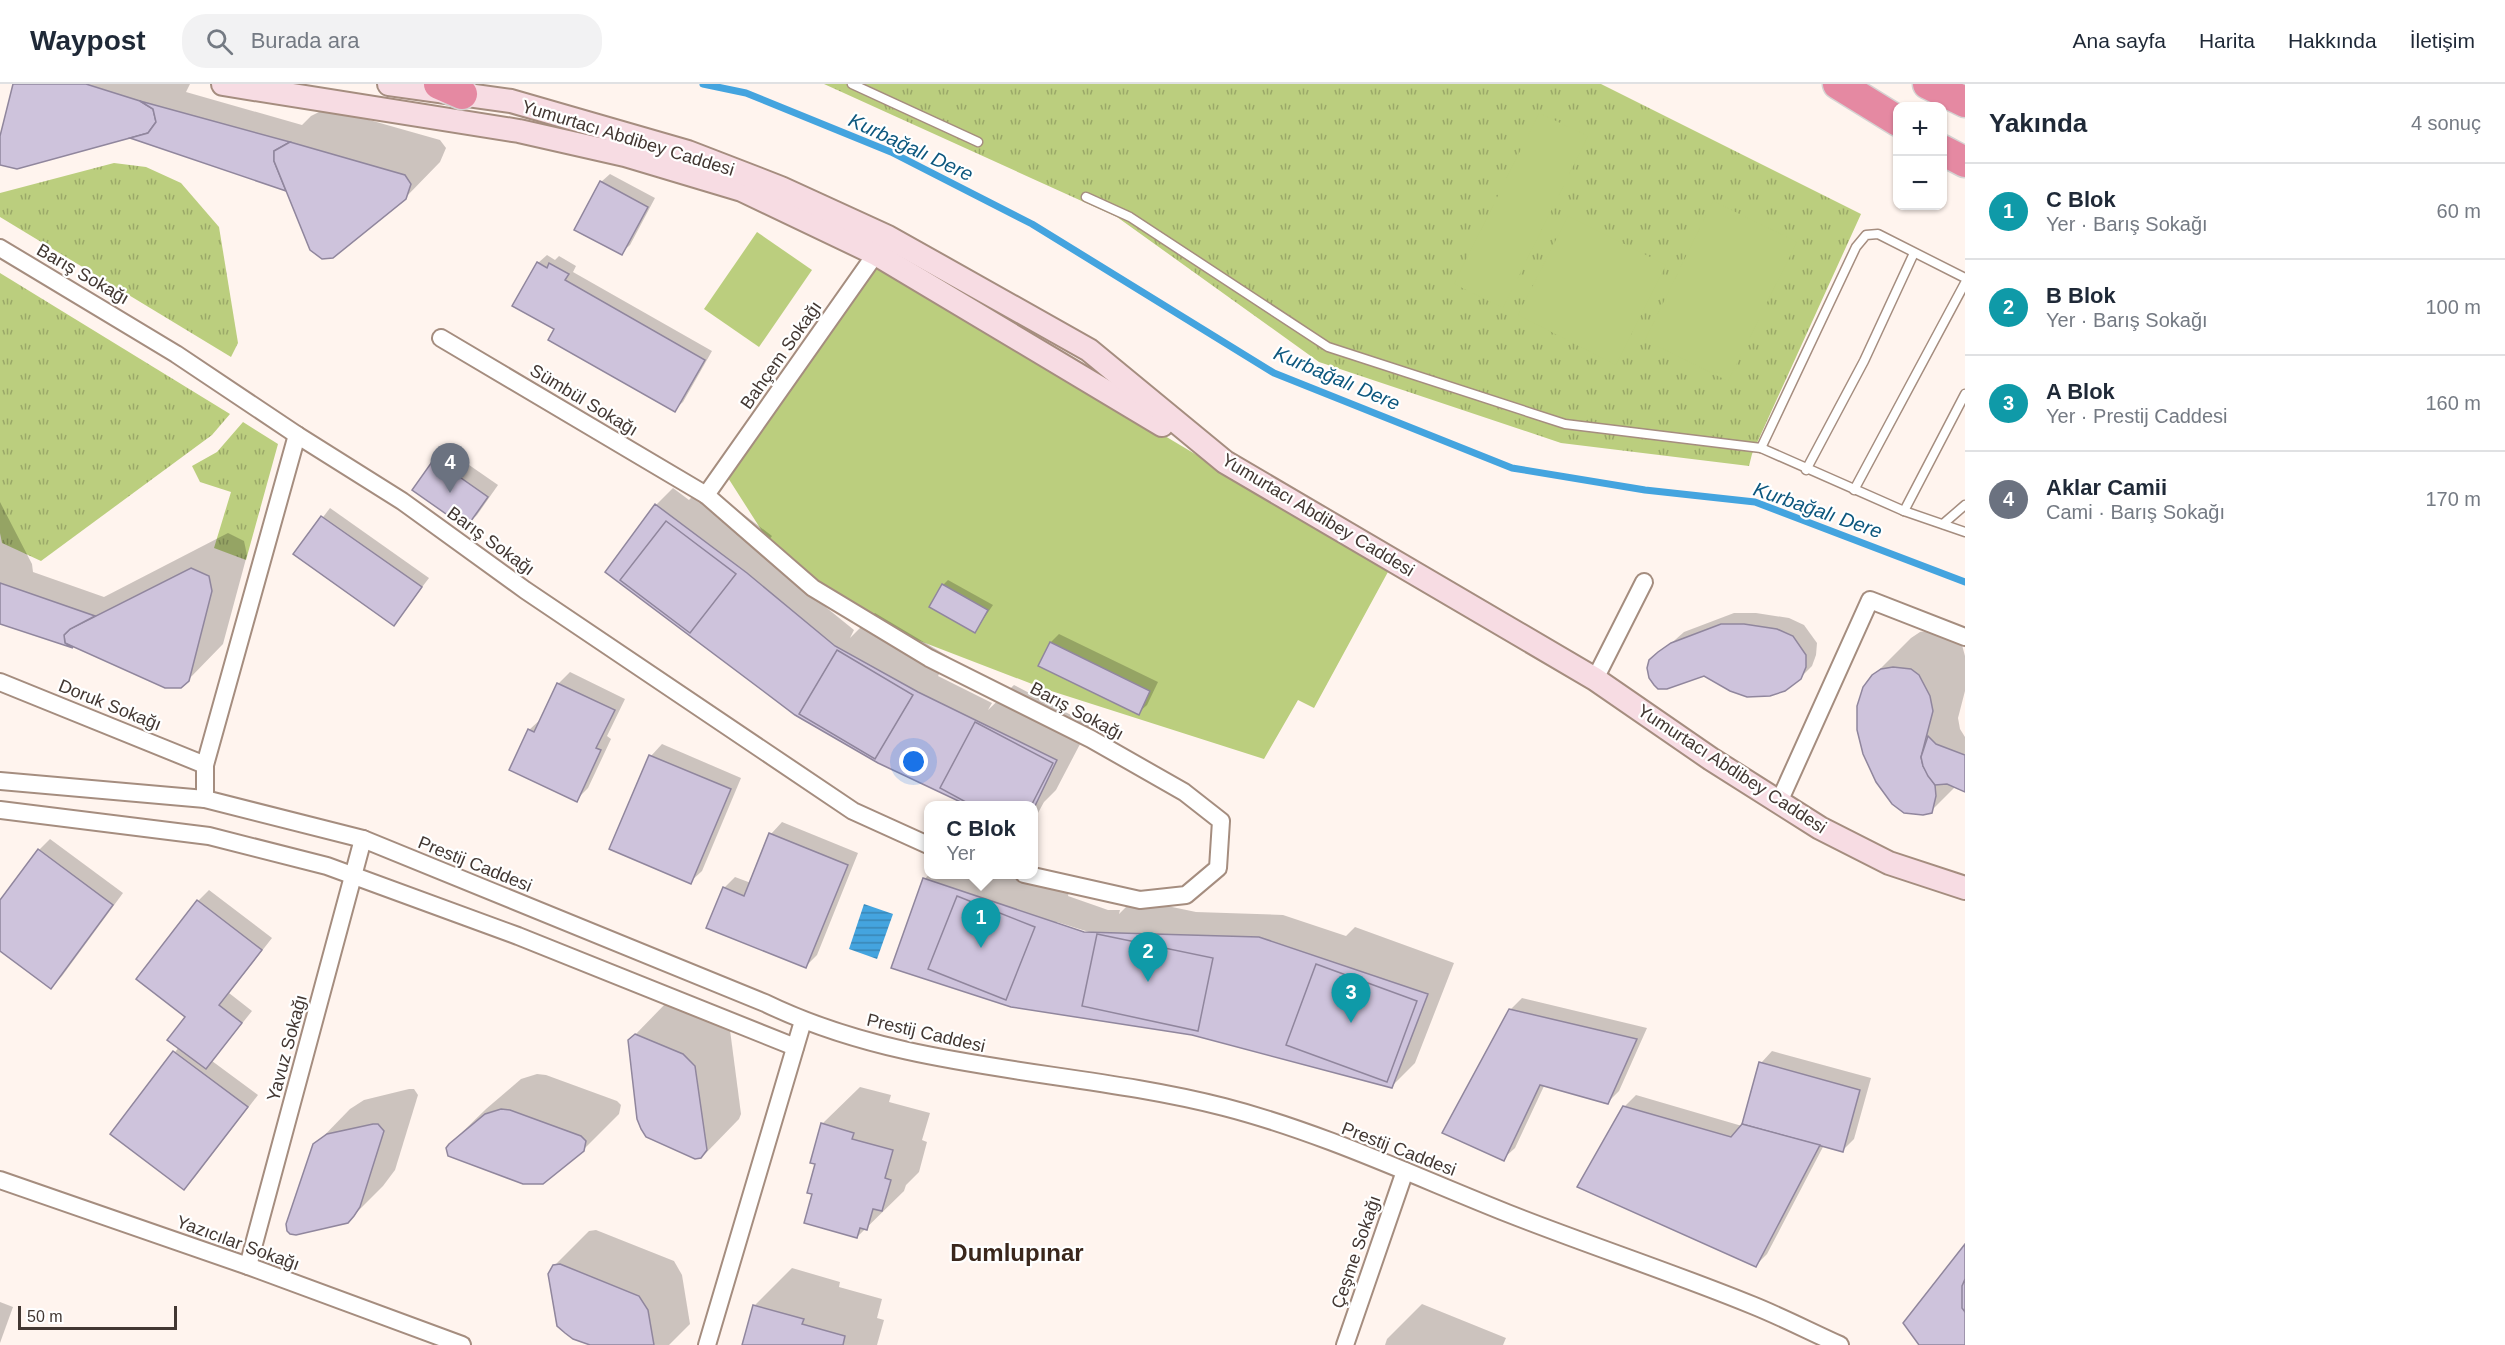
<!DOCTYPE html>
<html lang="tr">
<head>
<meta charset="utf-8">
<style>
  :root { --surface:#fff; --page:#f2f2f3; --text:#1f2937; --muted:#747a83; --line:#e0e1e3; --accent:#ea580c }
  body { margin:0; font-family:Helvetica,sans-serif; background:var(--page); color:var(--text) }
  .controls { position:absolute; right:18px; top:18px; display:grid; overflow:hidden; border-radius:12px; box-shadow:0 2px 4px #0004 }
  .controls button { width:54px; height:54px; display:grid; place-items:center; padding:0; border:0; border-bottom:2px solid var(--line); background:var(--surface); color:var(--text); font:30px sans-serif }
  .scale { position:absolute; left:18px; bottom:15px; width:159px; box-sizing:border-box; padding-left:6px; border:3px solid #423732; border-top:0; font-size:16px; line-height:21px; white-space:nowrap; color:#423732; -webkit-text-stroke:4px #fff; paint-order:stroke }
  .you { position:absolute; left:914px; top:678px; width:21px; height:21px; margin:-15px; border:4px solid #fff; border-radius:50%; background:#1a73e8; box-shadow:0 0 0 9px #1a73e833 }
  .badge { display:grid; place-items:center; width:39px; height:39px; border-radius:50%; background:var(--accent); color:#fff; font-size:20px; font-weight:700 }
  .pin { position:absolute; translate:-50% -50px; filter:drop-shadow(0 2px 3px #0008) }
  .pin::after { content:''; position:absolute; top:32px; width:21px; height:18px; background:inherit; clip-path:polygon(0 0,100% 0,50% 100%) }
  .popup { position:absolute; left:924px; top:717px; width:114px; height:78px; box-sizing:border-box; display:grid; place-content:center; border-radius:12px; background:var(--surface); filter:drop-shadow(0 2px 4px #0005); font-size:20px; white-space:nowrap; color:var(--muted) }
  .popup b { font-size:22px; color:var(--text) }
  .popup::after { content:''; position:absolute; left:50%; top:100%; margin-left:-12px; border:12px solid transparent; border-top-color:var(--surface) }
  .list { margin:0; padding:0; list-style:none }
  h2 { display:flex; justify-content:space-between; align-items:center; height:78px; margin:0; padding:0 24px; font-size:26px }
  h2 small { font-size:20px; font-weight:400; color:var(--muted) }
  .list li { display:grid; grid-template-columns:39px 1fr auto; gap:18px; align-items:center; box-sizing:border-box; height:96px; padding:0 24px; border-top:2px solid var(--line) }
  .list b { display:block; font-size:22px; white-space:nowrap }
  .list p { margin:0; font-size:20px; white-space:nowrap; color:var(--muted) }
  .list em { font-size:20px; font-style:normal; color:var(--muted) }
  .icon { flex:none; width:33px; height:33px; fill:none; stroke:currentColor; stroke-width:2; stroke-linecap:round; stroke-linejoin:round }
  .map { position:relative; flex:none; width:1965px; height:1261px; overflow:hidden }
  header { display:flex; align-items:center; gap:36px; box-sizing:border-box; height:84px; padding:0 30px; background:var(--surface); border-bottom:2px solid var(--line) }
  header strong { font-size:28px }
  nav { display:flex; gap:33px; margin-inline-start:auto; font-size:21px }
  .search { width:420px; height:54px; background:var(--page); display:flex; align-items:center; gap:15px; box-sizing:border-box; padding:0 21px; border-radius:24px; color:var(--muted); font-size:22px }
  main { display:flex }
  aside { flex:1; background:var(--surface) }
  .map>svg:first-child { display:block }
  .grass { fill:url(#grass-tufts) }
  .garden { fill:#bbce7e }
  .water { fill:url(#water-rules) }
  .shadow { fill:#0003; fill-rule:evenodd }
  .lines { fill:none; stroke-linecap:round; stroke-linejoin:round }
  .stream { stroke:#44a4df; stroke-width:7 }
  .building { fill:#cec3dc; stroke:#90869d; stroke-width:1.5 }
  .lane-casing { stroke:#a58d7f; stroke-width:11 }
  .street-casing { stroke:#a58d7f; stroke-width:20 }
  .secondary-casing { stroke:#a58d7f; stroke-width:26 }
  .highway-casing { stroke:#d5d3d2; stroke-width:33 }
  .lane { stroke:#fff; stroke-width:8 }
  .street { stroke:#fff; stroke-width:16 }
  .secondary { stroke:#f7dce3; stroke-width:22 }
  .highway { stroke:#e589a2; stroke-width:30 }
  .labels { text-anchor:middle; dominant-baseline:central; stroke-width:4.5; stroke-linejoin:round; paint-order:stroke }
  .street-label { font-size:18px; fill:#423732; stroke:#fff }
  .water-label { font-size:20px; font-style:italic; fill:#0d577e; stroke:#fff }
  .district-label { font-size:24px; font-weight:bold; fill:#3a271c; stroke:#fff }
</style>
</head>
<body>
<header>
<strong>Waypost</strong>
<div class="search"><svg class="icon" aria-label="search" viewBox="0 0 24 24"><circle cx="10" cy="10" r="6"/><path d="M15 15l6 6"/></svg>Burada ara</div>
<nav><a>Ana sayfa</a><a>Harita</a><a>Hakkında</a><a>İletişim</a></nav>
</header>
<main>
<div class="map">
<svg width="1965" height="1261" viewBox="0 0 1965 1261">
  <defs>
    <pattern id="grass-tufts" width="24" height="20" patternUnits="userSpaceOnUse" patternTransform="scale(1.5)"><rect width="24" height="20" fill="#bbce7e"/><path d="M3 7l-1-3M5 7V3M7 7l1-3M15 17l-1-3M17 17v-4M19 17l1-3" fill="none" stroke="#9aa868"/></pattern>
    <pattern id="water-rules" width="6" height="5" patternUnits="userSpaceOnUse" patternTransform="scale(1.5)"><rect width="6" height="5" fill="#44a4df"/><path d="M0 2.5h6" fill="none" stroke="#3a86b5"/></pattern>
  </defs>
  <rect width="100%" height="100%" fill="#fff4ee"/>
  <g class="grass">
    <path d="M 824,0 L 1601,0 L 1861,130 L 1752,370 L 1749,382 L 1561,359 L 1319,278 L 1117,133 Z"/>
    <path d="M 114,79 L 146,83 L 181,99 L 219,143 L 238,259 L 231,273 L 0,133 L 0,109 Z"/>
    <path d="M 0,189 L 230,330 L 212,351 L 41,477 L 2,459 L 0,449 Z"/>
    <path d="M 243,338 L 278,360 L 246,476 L 214,464 L 231,408 L 200,398 L 192,382 L 217,368 Z"/>
  </g>
  <g class="garden">
    <path d="M 1539,29 L 1588,52 L 1503,224 L 1454,200 Z"/>
    <path d="M 1713,117 L 1797,158 L 1728,297 L 1645,256 Z"/>
    <path d="M 1568,132 L 1666,181 L 1616,281 L 1518,231 Z"/>
    <path d="M 757,148 L 812,186 L 759,263 L 704,225 Z"/>
    <path d="M 877,180 L 1389,486 L 1314,624 L 1298,616 L 1264,675 L 1045,605 L 868,537 L 769,458 L 723,386 Z"/>
  </g>
  <path class="water" d="M 864,820 L 893,830 L 877,875 L 849,865 Z"/>
  <g class="shadow">
    <path d="M 15,0 L 190,0 L 186,8 L 302,41 L 311,32 L 327,24 L 440,56 L 446,64 L 440,78 L 405,114 L 287,106 L 133,54 L 135,51 L 0,79 L 0,58 Z"/>
    <path d="M 610,90 L 655,114 L 630,161 L 621,169 L 601,98 Z"/>
    <path d="M 547,171 L 555,176 L 559,172 L 576,182 L 573,188 L 712,267 L 683,318 L 674,326 L 556,245 L 538,179 Z"/>
    <path d="M 446,365 L 498,401 L 477,431 L 465,442 L 435,376 Z"/>
    <path d="M 704,400 L 772,452 L 759,469 L 854,546 L 850,554 L 875,529 L 949,573 L 938,592 L 992,619 L 988,626 L 1014,601 L 1090,641 L 1056,706 L 1044,718 L 1038,729 L 1034,734 L 1034,722 L 797,630 L 696,557 L 607,488 L 656,421 L 673,404 L 689,416 Z"/>
    <path d="M 0,418 L 32,480 L 33,488 L 104,513 L 228,449 L 244,457 L 247,471 L 223,560 L 188,596 L 71,560 L 69,562 L 0,539 Z"/>
    <path d="M 330,424 L 429,494 L 394,540 L 295,470 Z"/>
    <path d="M 948,496 L 993,521 L 975,547 L 943,501 Z"/>
    <path d="M 1734,529 L 1756,529 L 1789,534 L 1804,541 L 1817,559 L 1816,571 L 1812,582 L 1800,594 L 1704,590 L 1659,570 L 1684,548 Z"/>
    <path d="M 1932,546 L 1948,548 L 1962,561 L 1965,572 L 1965,607 L 1958,634 L 1960,645 L 1965,653 L 1965,706 L 1956,702 L 1931,727 L 1873,592 L 1911,554 L 1920,548 Z"/>
    <path d="M 1059,550 L 1158,598 L 1147,621 L 1138,629 L 1040,581 L 1051,558 Z"/>
    <path d="M 570,588 L 625,615 L 607,652 L 611,655 L 588,704 L 576,716 L 529,646 L 541,635 L 558,600 Z"/>
    <path d="M 662,660 L 741,694 L 702,787 L 690,798 L 611,764 L 651,672 Z"/>
    <path d="M 782,738 L 858,769 L 817,871 L 805,883 L 724,804 L 735,793 L 751,799 L 771,750 Z"/>
    <path d="M 50,755 L 123,809 L 62,892 L 51,903 L 0,866 L 0,819 L 39,766 Z"/>
    <path d="M 929,790 L 1026,790 L 1069,808 L 1068,812 L 1108,826 L 1120,826 L 1119,830 L 1134,815 L 1196,828 L 1283,831 L 1346,852 L 1355,843 L 1454,879 L 1415,979 L 1391,1003 L 925,795 ZM 1057,838 L 1092,849 L 1091,852 L 1057,841 Z"/>
    <path d="M 209,806 L 272,854 L 229,909 L 252,927 L 212,977 L 258,1011 L 195,1093 L 184,1104 L 112,1049 L 179,963 L 187,933 L 198,817 Z"/>
    <path d="M 1522,914 L 1647,944 L 1619,1007 L 1608,1018 L 1545,1000 L 1515,1064 L 1503,1075 L 1510,926 Z"/>
    <path d="M 668,917 L 718,935 L 730,946 L 741,1030 L 739,1035 L 704,1071 L 695,1073 L 633,953 Z"/>
    <path d="M 1772,967 L 1871,994 L 1854,1055 L 1843,1066 L 1824,1061 L 1767,1170 L 1756,1181 L 1625,1022 L 1636,1011 L 1742,1042 L 1761,979 Z"/>
    <path d="M 537,990 L 546,991 L 617,1017 L 621,1021 L 619,1030 L 583,1066 L 450,1060 L 486,1025 L 521,995 Z"/>
    <path d="M 860,1003 L 891,1011 L 889,1018 L 930,1029 L 922,1056 L 927,1058 L 919,1088 L 906,1101 L 904,1107 L 857,1153 L 814,1109 L 822,1040 Z"/>
    <path d="M 409,1005 L 414,1005 L 418,1011 L 395,1086 L 383,1102 L 347,1138 L 315,1061 L 350,1025 L 364,1016 Z"/>
    <path d="M 596,1146 L 674,1177 L 682,1191 L 690,1240 L 669,1261 L 594,1261 L 554,1182 L 589,1147 Z"/>
    <path d="M 792,1184 L 840,1198 L 839,1203 L 882,1215 L 877,1234 L 884,1236 L 877,1261 L 743,1261 L 754,1222 Z"/>
    <path d="M 0,1218 L 13,1223 L 0,1259 Z"/>
    <path d="M 1422,1220 L 1506,1254 L 1503,1261 L 1385,1261 L 1387,1255 Z"/>
  </g>
  <g class="lines">
    <path class="stream" d="M 703,0 L 746,9 L 891,68 L 1032,140 L 1274,289 L 1512,384 L 1645,406 L 1755,418 L 1965,498"/>
  </g>
  <g class="building">
    <path d="M 13,0 L 86,0 L 140,17 L 153,25 L 156,38 L 148,49 L 130,54 L 17,85 L 0,81 L 0,52 Z"/>
    <path d="M 140,17 L 290,58 L 274,67 L 274,77 L 286,107 L 130,54 L 148,49 L 156,38 L 153,25 Z"/>
    <path d="M 290,58 L 405,91 L 411,100 L 406,115 L 333,174 L 322,175 L 310,166 L 274,77 L 274,67 Z"/>
    <path d="M 600,97 L 648,123 L 622,171 L 574,146 Z"/>
    <path d="M 537,178 L 547,184 L 549,179 L 569,190 L 565,196 L 705,276 L 675,328 L 548,256 L 554,245 L 512,222 Z"/>
    <path d="M 434,375 L 488,413 L 466,444 L 412,406 Z"/>
    <path d="M 655,420 L 747,489 L 835,562 L 918,608 L 1057,676 L 1034,724 L 1034,722 L 969,722 L 878,679 L 795,631 L 605,488 Z"/>
    <path d="M 321,432 L 422,503 L 394,542 L 293,470 Z"/>
    <path d="M 666,437 L 736,490 L 690,549 L 620,496 Z"/>
    <path d="M 191,484 L 209,492 L 212,507 L 189,597 L 181,604 L 165,604 L 65,559 L 64,551 L 70,545 Z"/>
    <path d="M 0,499 L 95,532 L 70,545 L 64,551 L 65,559 L 73,564 L 0,540 Z"/>
    <path d="M 942,500 L 988,526 L 975,549 L 929,523 Z"/>
    <path d="M 1721,540 L 1744,540 L 1777,545 L 1793,552 L 1806,571 L 1806,583 L 1801,595 L 1785,607 L 1770,612 L 1747,613 L 1730,607 L 1704,592 L 1667,605 L 1658,605 L 1654,601 L 1649,594 L 1647,584 L 1649,576 L 1658,568 L 1671,559 Z"/>
    <path d="M 1050,558 L 1150,607 L 1139,631 L 1038,582 Z"/>
    <path d="M 837,566 L 913,611 L 875,675 L 799,630 Z"/>
    <path d="M 1893,583 L 1911,585 L 1919,591 L 1930,612 L 1933,627 L 1921,673 L 1923,682 L 1935,701 L 1936,712 L 1932,729 L 1923,731 L 1904,729 L 1892,720 L 1876,698 L 1863,670 L 1857,646 L 1857,622 L 1863,603 L 1872,591 L 1881,585 Z"/>
    <path d="M 557,599 L 615,626 L 596,664 L 601,666 L 577,718 L 509,686 L 528,645 L 534,648 Z"/>
    <path d="M 975,638 L 1053,679 L 1031,722 L 973,722 L 940,704 Z"/>
    <path d="M 1928,652 L 1936,660 L 1965,671 L 1965,708 L 1947,700 L 1935,701 L 1928,692 L 1923,682 L 1921,673 Z"/>
    <path d="M 649,671 L 731,705 L 691,800 L 609,765 Z"/>
    <path d="M 769,749 L 848,781 L 806,884 L 706,844 L 723,803 L 744,812 Z"/>
    <path d="M 38,765 L 113,821 L 51,905 L 0,867 L 0,816 Z"/>
    <path d="M 923,794 L 1084,848 L 1259,853 L 1428,910 L 1392,1004 L 1192,951 L 1011,923 L 891,884 Z"/>
    <path d="M 957,812 L 1035,843 L 1006,916 L 928,885 Z"/>
    <path d="M 197,816 L 262,866 L 219,921 L 242,939 L 206,985 L 167,956 L 185,933 L 136,895 Z"/>
    <path d="M 1097,850 L 1213,874 L 1198,947 L 1082,922 Z"/>
    <path d="M 1316,880 L 1417,917 L 1387,998 L 1286,961 Z"/>
    <path d="M 1509,925 L 1637,955 L 1608,1020 L 1540,1001 L 1504,1077 L 1442,1049 Z"/>
    <path d="M 635,950 L 683,970 L 695,982 L 707,1066 L 701,1074 L 695,1075 L 646,1053 L 641,1045 L 637,1035 L 628,956 Z"/>
    <path d="M 173,967 L 248,1023 L 184,1106 L 110,1050 Z"/>
    <path d="M 1759,978 L 1860,1006 L 1843,1068 L 1742,1040 Z"/>
    <path d="M 1623,1022 L 1731,1053 L 1742,1040 L 1820,1061 L 1756,1183 L 1577,1103 Z"/>
    <path d="M 501,1025 L 510,1026 L 581,1052 L 586,1057 L 584,1067 L 543,1100 L 523,1100 L 448,1072 L 446,1064 L 449,1060 L 485,1030 Z"/>
    <path d="M 821,1039 L 854,1049 L 852,1055 L 893,1066 L 885,1094 L 891,1096 L 882,1127 L 873,1125 L 867,1146 L 860,1144 L 857,1154 L 804,1139 L 812,1110 L 807,1109 L 815,1080 L 810,1079 Z"/>
    <path d="M 373,1040 L 378,1040 L 384,1047 L 360,1123 L 354,1132 L 348,1139 L 296,1151 L 290,1150 L 287,1147 L 286,1140 L 313,1060 L 327,1050 Z"/>
    <path d="M 1965,1160 L 1965,1261 L 1919,1261 L 1903,1239 Z"/>
    <path d="M 560,1180 L 639,1212 L 648,1226 L 654,1261 L 590,1261 L 573,1255 L 565,1249 L 557,1242 L 548,1190 L 553,1181 Z"/>
    <path d="M 1965,1195 L 1965,1228 L 1962,1224 L 1962,1202 Z"/>
    <path d="M 753,1221 L 804,1235 L 802,1240 L 845,1252 L 843,1261 L 742,1261 Z"/>
  </g>
  <g class="lines">
    <g class="lane-casing">
      <g id="lane">
        <path d="M 852,0 L 978,58"/>
        <path d="M 1086,113 L 1130,133 L 1328,263 L 1565,340 L 1761,364 L 1904,427 L 1965,448"/>
        <path d="M 1761,364 L 1856,163 L 1866,151 L 1878,150 L 1965,194"/>
        <path d="M 1806,386 L 1864,277 L 1914,169"/>
        <path d="M 1854,406 L 1965,199"/>
        <path d="M 1904,427 L 1965,310"/>
        <path d="M 1943,440 L 1965,421"/>
      </g>
    </g>
    <g class="street-casing">
      <g id="street">
        <path d="M 0,164 L 176,270 L 297,351 L 402,417 L 525,506 L 853,727 L 928,761"/>
        <path d="M 441,254 L 706,411 L 813,504 L 929,574 L 1091,655 L 1184,708 L 1221,737 L 1218,784 L 1186,811 L 1140,816 L 1024,790"/>
        <path d="M 706,411 L 882,161"/>
        <path d="M 1595,595 L 1644,498"/>
        <path d="M 0,598 L 205,681"/>
        <path d="M 0,697 L 205,715 L 363,755 L 765,919 C 909,989 1072,984 1224,1023 C 1321,1048 1414,1092 1507,1129 C 1588,1161 1671,1188 1752,1221 C 1782,1233 1811,1248 1840,1261"/>
        <path d="M 205,715 L 205,681 L 297,351"/>
        <path d="M 1779,718 L 1870,516 L 1965,553"/>
        <path d="M 0,726 L 209,752 L 327,782 L 518,852 L 795,963"/>
        <path d="M 0,1096 L 248,1182 L 462,1261"/>
        <path d="M 248,1182 L 363,755"/>
        <path d="M 707,1261 L 803,937"/>
        <path d="M 1345,1261 L 1405,1087"/>
      </g>
    </g>
    <g class="secondary-casing">
      <g id="secondary">
        <path d="M 223,0 L 519,47 L 625,71 L 742,106 L 876,170 L 1162,341"/>
        <path d="M 389,0 L 511,17 L 688,68 L 781,104 L 888,153 L 1089,266 L 1225,378 L 1595,595 L 1711,675 L 1820,744 L 1889,779 L 1965,804"/>
      </g>
    </g>
    <g class="highway-casing">
      <g id="highway">
        <path d="M 439,0 L 462,10"/>
        <path d="M 1838,0 L 1898,37"/>
        <path d="M 1928,0 L 1965,18"/>
        <path d="M 1942,66 L 1965,78"/>
      </g>
    </g>
    <use href="#lane" class="lane"/>
    <use href="#street" class="street"/>
    <use href="#secondary" class="secondary"/>
    <use href="#highway" class="highway"/>
  </g>
  <g class="labels">
    <g class="street-label">
      <text transform="translate(628 54) rotate(17)">Yumurtacı Abdibey Caddesi</text>
      <text transform="translate(83 190) rotate(30)">Barış Sokağı</text>
      <text transform="translate(781 271) rotate(-55)">Bahçem Sokağı</text>
      <text transform="translate(584 316) rotate(31)">Sümbül Sokağı</text>
      <text transform="translate(1318 431) rotate(31)">Yumurtacı Abdibey Caddesi</text>
      <text transform="translate(491 457) rotate(36)">Barış Sokağı</text>
      <text transform="translate(110 621) rotate(22)">Doruk Sokağı</text>
      <text transform="translate(1077 627) rotate(28)">Barış Sokağı</text>
      <text transform="translate(1732 685) rotate(33)">Yumurtacı Abdibey Caddesi</text>
      <text transform="translate(475 780) rotate(22)">Prestij Caddesi</text>
      <text transform="translate(926 949) rotate(13)">Prestij Caddesi</text>
      <text transform="translate(287 964) rotate(-75)">Yavuz Sokağı</text>
      <text transform="translate(1399 1065) rotate(21)">Prestij Caddesi</text>
      <text transform="translate(238 1159) rotate(20)">Yazıcılar Sokağı</text>
      <text transform="translate(1356 1168) rotate(-71)">Çeşme Sokağı</text>
    </g>
    <g class="water-label">
      <text transform="translate(911 63) rotate(25)">Kurbağalı Dere</text>
      <text transform="translate(1337 294) rotate(23)">Kurbağalı Dere</text>
      <text transform="translate(1818 426) rotate(19)">Kurbağalı Dere</text>
    </g>
    <g class="district-label">
      <text x="1017" y="1168">Dumlupınar</text>
    </g>
  </g>
</svg>
<div class="controls">
<button>+</button>
<button>−</button>
</div>
<div class="scale">50 m</div>
<div class="you"></div>
<div class="pin badge" style="left:981px;top:864px;background:#0f9aa8">1</div>
<div class="popup"><b>C Blok</b>Yer</div>
<div class="pin badge" style="left:1148px;top:898px;background:#0f9aa8">2</div>
<div class="pin badge" style="left:1351px;top:939px;background:#0f9aa8">3</div>
<div class="pin badge" style="left:450px;top:409px;background:#6b7280">4</div>
</div>
<aside>
<h2>Yakında<small>4 sonuç</small></h2>
<ul class="list">
<li><span class="badge" style="background:#0f9aa8">1</span><div><b>C Blok</b><p>Yer · Barış Sokağı</p></div><em>60 m</em></li>
<li><span class="badge" style="background:#0f9aa8">2</span><div><b>B Blok</b><p>Yer · Barış Sokağı</p></div><em>100 m</em></li>
<li><span class="badge" style="background:#0f9aa8">3</span><div><b>A Blok</b><p>Yer · Prestij Caddesi</p></div><em>160 m</em></li>
<li><span class="badge" style="background:#6b7280">4</span><div><b>Aklar Camii</b><p>Cami · Barış Sokağı</p></div><em>170 m</em></li>
</ul>
</aside>
</main>
</body>
</html>
